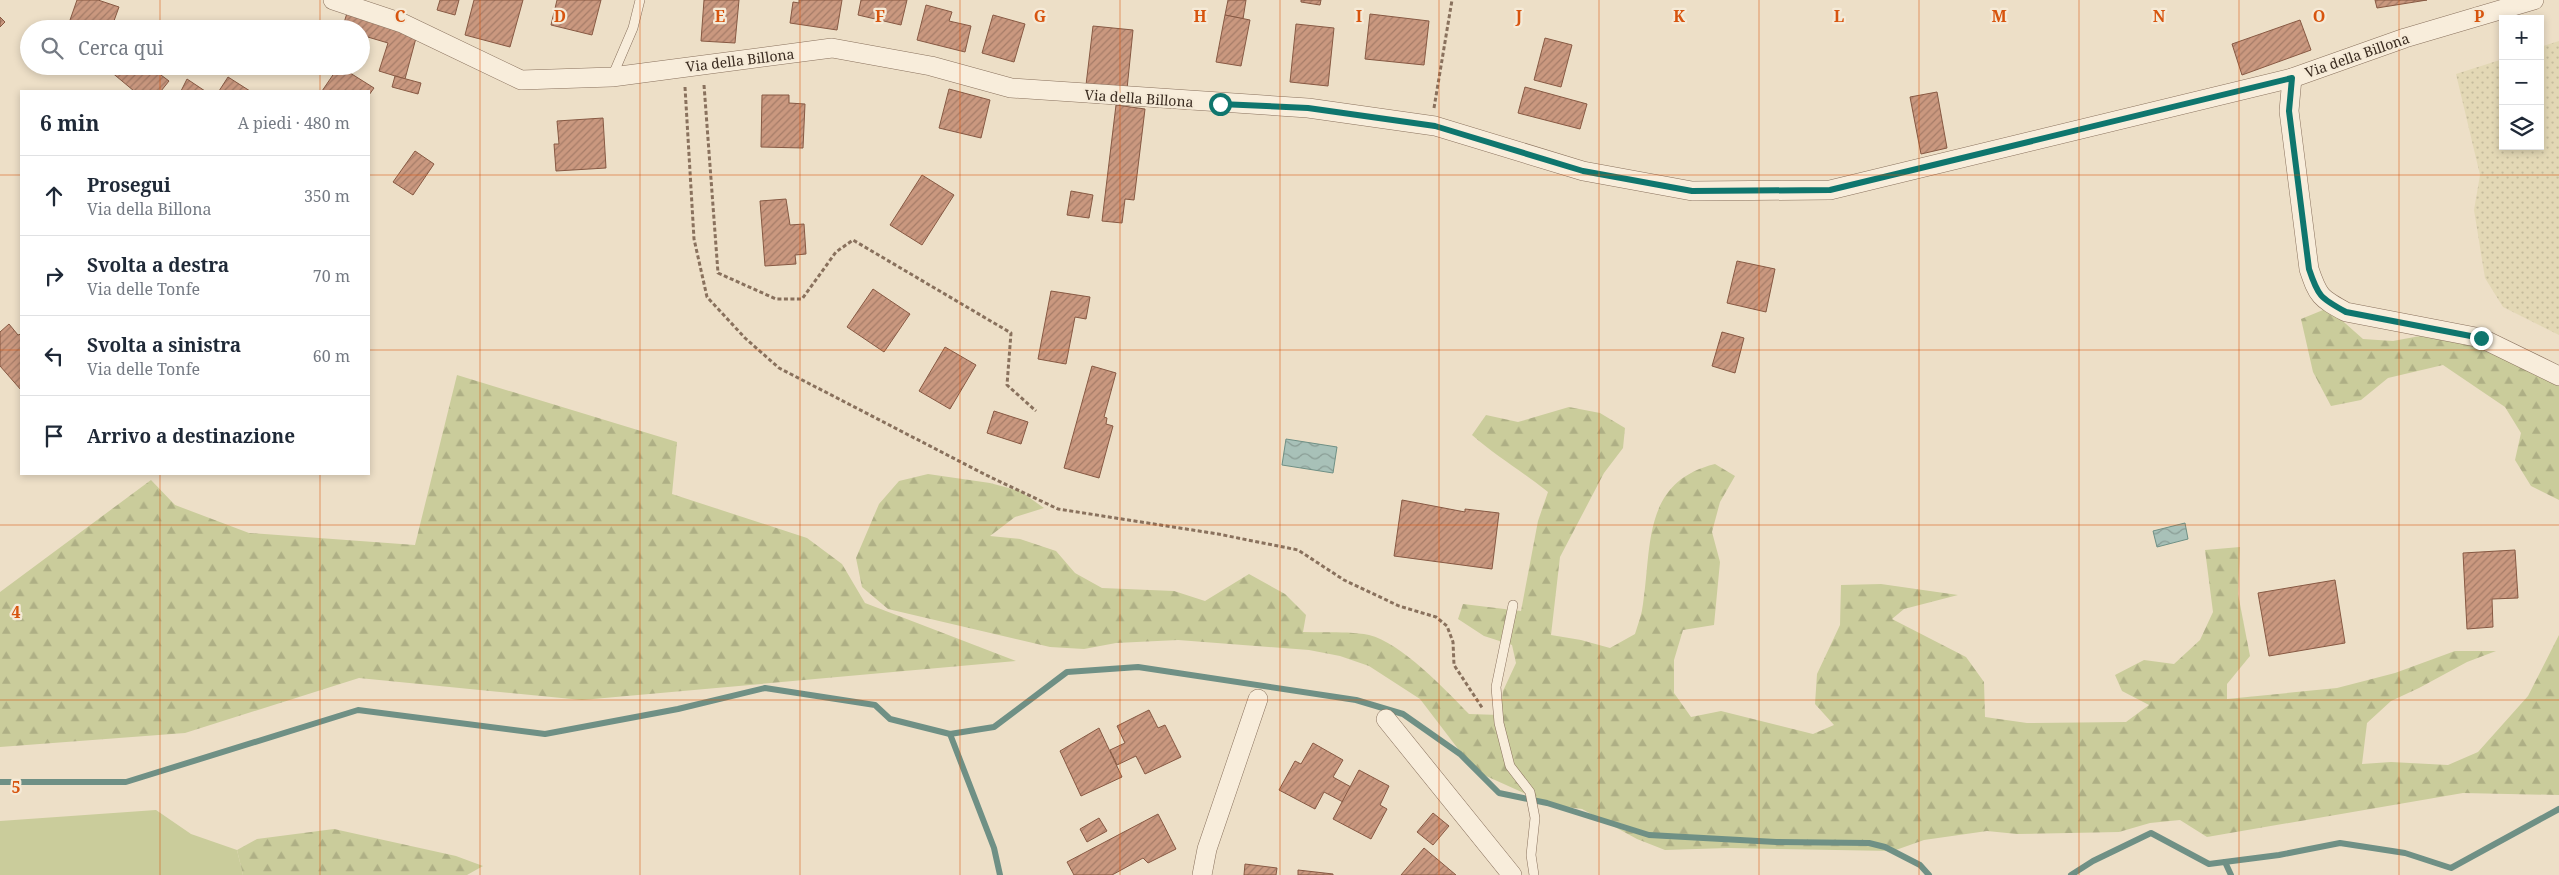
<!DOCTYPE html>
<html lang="it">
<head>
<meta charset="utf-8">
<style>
  :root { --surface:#fff; --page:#f2f2f3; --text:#1f2937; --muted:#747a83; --line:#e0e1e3 }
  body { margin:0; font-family:"Noto Serif",serif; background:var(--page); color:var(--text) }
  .controls { position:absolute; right:15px; top:15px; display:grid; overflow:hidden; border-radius:0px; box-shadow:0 2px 8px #0003 }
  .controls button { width:45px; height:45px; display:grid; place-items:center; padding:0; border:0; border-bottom:1px solid var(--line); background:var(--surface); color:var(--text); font:25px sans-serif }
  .stop { position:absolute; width:15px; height:15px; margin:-11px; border:4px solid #0f766e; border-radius:50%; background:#fff }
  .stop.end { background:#0f766e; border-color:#fff; box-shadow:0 1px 5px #0008 }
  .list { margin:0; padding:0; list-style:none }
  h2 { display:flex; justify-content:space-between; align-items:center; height:65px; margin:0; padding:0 20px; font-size:21px }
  h2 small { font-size:16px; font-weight:400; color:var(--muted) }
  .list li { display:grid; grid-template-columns:32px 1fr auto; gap:15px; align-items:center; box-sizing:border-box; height:80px; padding:0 20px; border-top:1px solid var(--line) }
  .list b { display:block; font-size:19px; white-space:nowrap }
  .list p { margin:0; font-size:16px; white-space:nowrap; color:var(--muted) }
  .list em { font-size:16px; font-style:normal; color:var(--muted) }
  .icon { flex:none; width:28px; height:28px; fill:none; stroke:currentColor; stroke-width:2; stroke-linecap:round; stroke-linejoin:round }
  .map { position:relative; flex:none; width:2559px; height:875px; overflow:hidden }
  .search { position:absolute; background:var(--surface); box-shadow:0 2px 8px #0003; left:20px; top:20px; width:350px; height:55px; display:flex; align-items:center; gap:12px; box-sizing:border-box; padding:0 18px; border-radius:28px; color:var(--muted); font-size:19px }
  .panel { position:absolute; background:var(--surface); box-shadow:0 2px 8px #0003; left:20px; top:90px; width:350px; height:385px; border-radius:0px }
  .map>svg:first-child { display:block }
  .farmland { fill:url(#farmland-dots) }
  .green { fill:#cacc9b }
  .forest { fill:url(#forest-firs) }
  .water { fill:url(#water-waves); stroke:#6f9085 }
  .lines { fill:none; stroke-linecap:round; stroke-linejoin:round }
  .stream { stroke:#6f9085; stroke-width:6 }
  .building { fill:url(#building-hatch); stroke:#875943 }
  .service-casing { stroke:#89715d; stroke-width:10 }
  .minor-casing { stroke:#89715d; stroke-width:20 }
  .path { stroke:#89715d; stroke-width:3; stroke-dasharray:4 2.5; stroke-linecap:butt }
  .service { stroke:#f8eddb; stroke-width:9 }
  .minor { stroke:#f8eddb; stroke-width:19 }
  .route { stroke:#0f766e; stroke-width:6 }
  .grid { fill:none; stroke:#d7540e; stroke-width:1; stroke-opacity:0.55 }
  .labels { text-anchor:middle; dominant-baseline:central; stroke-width:4.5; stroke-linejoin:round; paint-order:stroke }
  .street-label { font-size:14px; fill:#3a2b20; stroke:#f5ead7 }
  .grid-label { font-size:16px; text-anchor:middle; font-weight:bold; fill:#d7540e; stroke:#f5ead7; stroke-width:4.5; stroke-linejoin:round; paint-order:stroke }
</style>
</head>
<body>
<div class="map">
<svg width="2559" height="875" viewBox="0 0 2559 875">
  <defs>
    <pattern id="farmland-dots" width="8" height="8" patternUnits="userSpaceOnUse" patternTransform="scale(1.25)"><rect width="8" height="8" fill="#e3d8b5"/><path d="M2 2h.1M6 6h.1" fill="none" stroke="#c4ba9b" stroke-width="1.8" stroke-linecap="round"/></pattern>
    <pattern id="forest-firs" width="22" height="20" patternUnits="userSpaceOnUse" patternTransform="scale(1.25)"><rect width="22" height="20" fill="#cacc9b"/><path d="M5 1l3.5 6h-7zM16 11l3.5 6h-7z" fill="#aeaf85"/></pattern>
    <pattern id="water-waves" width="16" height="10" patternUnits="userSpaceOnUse" patternTransform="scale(1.25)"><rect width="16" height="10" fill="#a8c1b8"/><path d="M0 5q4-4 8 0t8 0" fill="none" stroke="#8a9d95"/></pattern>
    <pattern id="building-hatch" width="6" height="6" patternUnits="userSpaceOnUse" patternTransform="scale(1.25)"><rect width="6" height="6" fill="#ca987f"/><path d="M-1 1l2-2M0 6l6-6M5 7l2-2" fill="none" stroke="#a57c68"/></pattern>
  </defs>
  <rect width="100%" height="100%" fill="#eddfc7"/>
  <path class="farmland" d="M 2559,41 L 2559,335 L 2503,307 L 2485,278 L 2474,210 L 2480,175 L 2456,74 L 2503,59 L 2503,146 L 2540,146 L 2540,47 Z"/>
  <path class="green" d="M 156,810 L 191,834 L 237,850 L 243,875 L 0,875 L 0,821 Z"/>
  <g class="forest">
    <path d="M 2328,308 L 2363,339 L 2393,341 L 2420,336 L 2450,337 L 2559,381 L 2559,500 L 2531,486 L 2515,460 L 2521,433 L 2505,407 L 2443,365 L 2388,378 L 2361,400 L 2331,406 L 2313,372 L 2301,319 Z"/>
    <path d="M 457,375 L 677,442 L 672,494 L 807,538 L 842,564 L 865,603 L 1016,661 L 582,700 L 359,678 L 185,733 L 0,747 L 0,592 L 151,480 L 175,505 L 249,533 L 415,545 Z"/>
    <path d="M 1569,407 L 1600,413 L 1625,428 L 1623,448 L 1604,473 L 1560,557 L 1551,635 L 1581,640 L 1610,648 L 1635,634 C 1638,624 1642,614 1643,604 C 1652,546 1642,482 1715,464 L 1735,476 L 1720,502 L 1712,532 L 1720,562 L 1714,625 L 1683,630 L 1674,660 L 1674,693 L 1691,717 L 1721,711 L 1813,734 L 1834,725 L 1815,704 L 1817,674 L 1840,625 L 1841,585 L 1881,584 L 1958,595 L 1904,609 L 1892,619 L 1966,657 L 1984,682 L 1985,717 L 2027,723 L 2126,722 L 2149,705 L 2122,691 L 2115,675 L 2144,660 L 2174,664 L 2200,640 L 2213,612 L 2205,550 L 2240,547 L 2238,594 L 2250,656 L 2227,684 L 2227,699 L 2337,688 L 2395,673 L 2455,651 L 2496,651 L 2467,662 L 2419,688 L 2391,701 L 2367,723 L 2362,764 L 2391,762 L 2448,765 L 2478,752 L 2528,696 L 2559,635 L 2559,795 L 2463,793 L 2207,837 L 2180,820 L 2150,823 L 2119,832 L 2017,834 L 1987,831 L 1924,840 L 1893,851 L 1728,848 L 1665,850 L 1637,839 L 1582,809 L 1550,805 L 1475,771 L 1420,699 L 1369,666 L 1340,656 L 1309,650 L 1178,640 L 1116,643 L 1084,649 L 1050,647 L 888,609 L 862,587 L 856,558 L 879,504 L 899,481 L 928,474 L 990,483 L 1020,491 L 1044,508 L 1015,517 L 990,536 L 1020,539 L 1056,551 L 1075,573 L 1102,588 L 1174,591 L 1205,601 L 1249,574 L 1285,594 L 1306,615 L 1303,632 C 1324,633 1349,631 1369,635 C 1400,642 1447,691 1469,714 L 1500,715 L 1503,691 L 1516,663 L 1512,645 L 1484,636 L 1458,619 L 1463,604 L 1521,611 L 1538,521 L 1548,492 C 1523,472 1496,456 1472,435 L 1486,415 L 1518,422 Z"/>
    <path d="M 334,829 L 456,856 L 483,866 L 467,875 L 243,875 L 237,850 L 257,839 Z"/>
  </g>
  <g class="water">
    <path d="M 1286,439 L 1337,447 L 1333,473 L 1282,465 Z"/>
    <path d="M 2185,523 L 2188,539 L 2157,547 L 2153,531 Z"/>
  </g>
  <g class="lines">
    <g class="stream">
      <path d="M 950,734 L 994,848 L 1000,875"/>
      <path d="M 0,782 L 126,782 L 358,710 L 545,734 L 678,709 L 765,688 L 875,705 L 890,719 L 950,734 L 994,727 L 1067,672 L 1138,667 L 1356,700 L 1403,714 L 1460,754 L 1499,793 L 1547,803 L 1649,835 L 1776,842 L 1869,843 L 1885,847 L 1920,865 L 1929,875"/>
      <path d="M 2225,862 L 2231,875"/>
      <path d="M 2071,875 L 2093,861 L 2151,833 L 2209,864 L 2279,855 L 2340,843 L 2405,853 L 2451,868 L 2559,809"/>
    </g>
  </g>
  <g class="building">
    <path d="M 77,0 L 98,0 L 119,7 L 111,29 L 84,29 L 69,23 Z"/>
    <path d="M 440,0 L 459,0 L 455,15 L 437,10 Z"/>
    <path d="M 474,0 L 523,0 L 510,47 L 465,35 Z"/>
    <path d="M 557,0 L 601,0 L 592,35 L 551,25 Z"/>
    <path d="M 704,0 L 739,0 L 735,43 L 701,41 Z"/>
    <path d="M 799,0 L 842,0 L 837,30 L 790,23 L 793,2 L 799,3 Z"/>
    <path d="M 861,0 L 907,0 L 901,25 L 858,15 Z"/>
    <path d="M 1228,0 L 1246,0 L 1243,19 L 1225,15 Z"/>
    <path d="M 1301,0 L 1321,0 L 1320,5 L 1301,2 Z"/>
    <path d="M 2375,0 L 2427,0 L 2377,8 Z"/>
    <path d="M 926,5 L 952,12 L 949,21 L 971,26 L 965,52 L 917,40 Z"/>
    <path d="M 348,10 L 416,38 L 405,79 L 379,71 L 388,43 L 361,35 L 361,29 L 342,29 Z"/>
    <path d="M 1370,14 L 1429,21 L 1424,65 L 1365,59 Z"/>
    <path d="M 993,15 L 1025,24 L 1014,62 L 982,53 Z"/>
    <path d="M 1225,15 L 1250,20 L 1241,66 L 1216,62 Z"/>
    <path d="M 0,17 L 5,22 L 0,27 Z"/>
    <path d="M 2300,20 L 2311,50 L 2242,75 L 2232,44 Z"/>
    <path d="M 1296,24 L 1334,28 L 1328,86 L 1290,82 Z"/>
    <path d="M 1093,26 L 1133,30 L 1127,89 L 1086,85 Z"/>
    <path d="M 1545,38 L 1572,45 L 1561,87 L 1534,80 Z"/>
    <path d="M 104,66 L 149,66 L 169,81 L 161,91 L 134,91 Z"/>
    <path d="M 339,66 L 374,88 L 369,95 L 369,91 L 322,91 Z"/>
    <path d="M 395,76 L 421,83 L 418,94 L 392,87 Z"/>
    <path d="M 228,77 L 250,91 L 219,91 Z"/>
    <path d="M 187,79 L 205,91 L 181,91 Z"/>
    <path d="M 1525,87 L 1587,104 L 1580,129 L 1518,113 Z"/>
    <path d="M 949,89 L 990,100 L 981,138 L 939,128 Z"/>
    <path d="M 1937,92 L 1947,148 L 1921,154 L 1910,97 Z"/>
    <path d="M 762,95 L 789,95 L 789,103 L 805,104 L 803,148 L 761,147 Z"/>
    <path d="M 1116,105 L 1145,109 L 1134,200 L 1125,199 L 1122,223 L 1102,221 Z"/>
    <path d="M 603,118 L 606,168 L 556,171 L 554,144 L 559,144 L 557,121 Z"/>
    <path d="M 415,151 L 434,164 L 413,195 L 393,182 Z"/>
    <path d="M 922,175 L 954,195 L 922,245 L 890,225 Z"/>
    <path d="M 1071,191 L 1093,195 L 1089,218 L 1067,215 Z"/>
    <path d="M 786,199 L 790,225 L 804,224 L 806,254 L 795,255 L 796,264 L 765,266 L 760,201 Z"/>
    <path d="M 1737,261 L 1775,269 L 1766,312 L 1727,303 Z"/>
    <path d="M 873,289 L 910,314 L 884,352 L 847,327 Z"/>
    <path d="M 1051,291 L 1090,297 L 1086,319 L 1075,317 L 1066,364 L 1038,359 Z"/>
    <path d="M 9,324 L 18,335 L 21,334 L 21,390 L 0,366 L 0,332 Z"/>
    <path d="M 1722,332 L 1744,338 L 1735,373 L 1712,366 Z"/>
    <path d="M 945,347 L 976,365 L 950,409 L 919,391 Z"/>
    <path d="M 1092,366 L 1116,373 L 1104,417 L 1107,418 L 1106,424 L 1113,426 L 1099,478 L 1064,468 Z"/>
    <path d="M 994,411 L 1028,422 L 1021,444 L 987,433 Z"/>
    <path d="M 1402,500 L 1465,512 L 1465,509 L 1499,513 L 1492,569 L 1394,556 Z"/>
    <path d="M 2515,550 L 2518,598 L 2492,599 L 2493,627 L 2467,629 L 2463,553 Z"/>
    <path d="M 2335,580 L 2345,643 L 2269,656 L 2258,593 Z"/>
    <path d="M 1149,710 L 1158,728 L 1165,725 L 1181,757 L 1145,774 L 1136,756 L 1117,765 L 1110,750 L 1125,743 L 1117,726 Z"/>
    <path d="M 1099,728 L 1122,777 L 1081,796 L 1060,751 Z"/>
    <path d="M 1313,743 L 1343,760 L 1333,777 L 1351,787 L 1343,802 L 1324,792 L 1315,809 L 1279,790 L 1295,761 L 1301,764 Z"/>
    <path d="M 1359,770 L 1389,786 L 1380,805 L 1387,809 L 1371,839 L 1333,819 Z"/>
    <path d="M 1433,813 L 1449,826 L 1433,845 L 1417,832 Z"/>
    <path d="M 1158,814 L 1176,849 L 1148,863 L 1143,858 L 1112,875 L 1074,875 L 1067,862 Z"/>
    <path d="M 1099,818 L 1107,831 L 1087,842 L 1080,829 Z"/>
    <path d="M 1424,848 L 1456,875 L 1401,875 Z"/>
    <path d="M 1245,864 L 1277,868 L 1276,875 L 1244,875 Z"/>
    <path d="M 1298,870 L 1333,874 L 1333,875 L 1298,875 Z"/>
  </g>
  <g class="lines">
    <g class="service-casing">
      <g id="service">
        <path d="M 612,77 L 633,28 L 640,0"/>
        <path d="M 1513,605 L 1496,687 L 1499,723 L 1510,766 L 1530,792 L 1535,818 L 1531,855 L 1534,875"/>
      </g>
    </g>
    <g class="minor-casing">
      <g id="minor">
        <path d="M 333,0 L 402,23 L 521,80 L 612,77 L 832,48 L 931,66 L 1011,88 L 1308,108 L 1435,126 L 1583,171 L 1692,191 L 1830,190 L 2292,78 L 2405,38 L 2534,0"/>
        <path d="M 2292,78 L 2289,111 L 2309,269 C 2318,296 2320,298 2346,312 L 2481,338 L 2559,376"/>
        <path d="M 1386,719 L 1512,875"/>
        <path d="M 1202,875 L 1207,849 L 1258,699"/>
      </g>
    </g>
    <g class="path">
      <path d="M 704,85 L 718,273 L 776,299 L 802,299 L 836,252 L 853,240 L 1011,333 L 1007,385 L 1036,411"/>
      <path d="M 685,87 L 694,239 L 707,297 L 745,338 L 779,368 L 986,475 L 1058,509 L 1218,534 L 1298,550 L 1344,580 L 1399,606 L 1436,617 L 1447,626 L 1453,642 L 1454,665 L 1483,709"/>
      <path d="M 1434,108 L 1452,0"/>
    </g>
    <use href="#service" class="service"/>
    <use href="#minor" class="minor"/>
  </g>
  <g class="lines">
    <path class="route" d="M 1220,104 L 1308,108 L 1435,126 L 1583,171 L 1692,191 L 1830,190 L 2292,78 L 2289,111 L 2309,269 C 2318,296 2320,298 2346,312 L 2481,338"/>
  </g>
  <path class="grid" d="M 160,0 L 160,29M 320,0 L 320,29M 480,0 L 480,875M 640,0 L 640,875M 800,0 L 800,875M 960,0 L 960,875M 1120,0 L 1120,875M 1280,0 L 1280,875M 1439,0 L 1439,875M 1599,0 L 1599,875M 1759,0 L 1759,875M 1919,0 L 1919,875M 2079,0 L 2079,875M 2239,0 L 2239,875M 2399,0 L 2399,875M 160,66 L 160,91M 320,66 L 320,91M 0,175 L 21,175M 369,175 L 2559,175M 0,350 L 21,350M 369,350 L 2559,350M 160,474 L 160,875M 320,474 L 320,875M 0,525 L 2559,525M 0,700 L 2559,700"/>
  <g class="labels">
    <g class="street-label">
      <text transform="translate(2357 55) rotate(-19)">Via della Billona</text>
      <text transform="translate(740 60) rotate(-7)">Via della Billona</text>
      <text transform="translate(1139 98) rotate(4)">Via della Billona</text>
    </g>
  </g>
  <g class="grid-label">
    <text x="400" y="22">C</text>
    <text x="560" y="22">D</text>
    <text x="720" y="22">E</text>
    <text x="880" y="22">F</text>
    <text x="1040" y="22">G</text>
    <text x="1200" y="22">H</text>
    <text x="1359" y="22">I</text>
    <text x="1519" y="22">J</text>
    <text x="1679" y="22">K</text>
    <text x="1839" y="22">L</text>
    <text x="1999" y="22">M</text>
    <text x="2159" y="22">N</text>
    <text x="2319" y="22">O</text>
    <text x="2479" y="22">P</text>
    <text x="16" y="618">4</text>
    <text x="16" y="793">5</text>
  </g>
</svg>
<div class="controls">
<button>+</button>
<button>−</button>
<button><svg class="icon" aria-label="layers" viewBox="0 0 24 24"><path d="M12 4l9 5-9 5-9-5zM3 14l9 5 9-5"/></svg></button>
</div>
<div class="stop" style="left:1220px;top:104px"></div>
<div class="stop end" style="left:2481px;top:338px"></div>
<div class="search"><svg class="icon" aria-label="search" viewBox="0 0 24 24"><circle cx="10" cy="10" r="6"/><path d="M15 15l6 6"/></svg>Cerca qui</div>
<section class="panel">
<h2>6 min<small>A piedi · 480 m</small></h2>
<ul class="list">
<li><svg class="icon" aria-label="ahead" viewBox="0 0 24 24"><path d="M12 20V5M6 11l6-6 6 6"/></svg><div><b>Prosegui</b><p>Via della Billona</p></div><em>350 m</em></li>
<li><svg class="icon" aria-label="right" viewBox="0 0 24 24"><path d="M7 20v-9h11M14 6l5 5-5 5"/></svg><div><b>Svolta a destra</b><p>Via delle Tonfe</p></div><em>70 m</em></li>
<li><svg class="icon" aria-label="left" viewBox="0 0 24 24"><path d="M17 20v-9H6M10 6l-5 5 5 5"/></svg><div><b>Svolta a sinistra</b><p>Via delle Tonfe</p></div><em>60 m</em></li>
<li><svg class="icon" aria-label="arrive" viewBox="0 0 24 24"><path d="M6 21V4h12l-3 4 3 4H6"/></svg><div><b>Arrivo a destinazione</b></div></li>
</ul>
</section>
</div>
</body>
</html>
